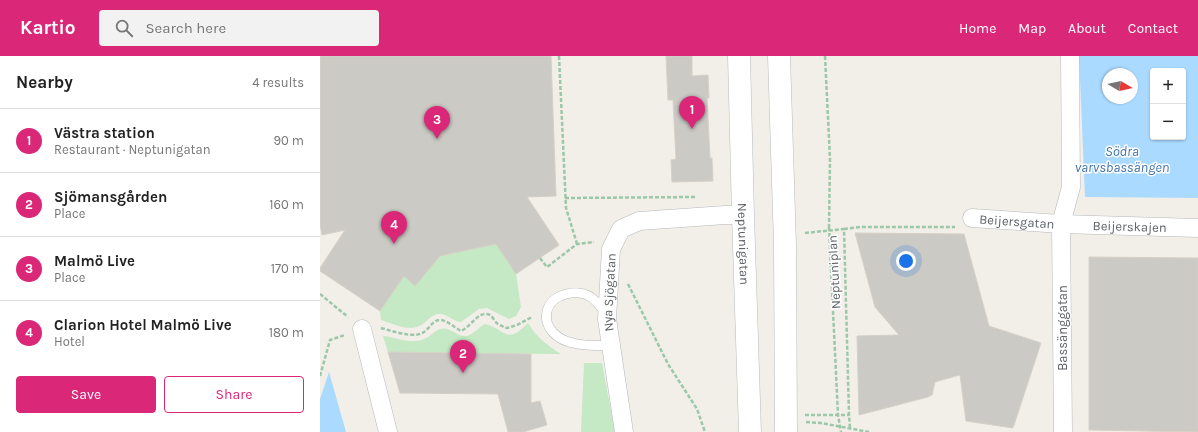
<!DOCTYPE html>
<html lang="en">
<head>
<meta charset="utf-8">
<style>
  :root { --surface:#fff; --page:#f2f2f2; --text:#222; --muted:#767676; --line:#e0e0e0; --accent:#db2777 }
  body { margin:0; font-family:Karla,sans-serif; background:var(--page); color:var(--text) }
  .controls { position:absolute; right:12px; top:12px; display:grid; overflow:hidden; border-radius:4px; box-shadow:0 1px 3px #0004 }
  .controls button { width:36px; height:36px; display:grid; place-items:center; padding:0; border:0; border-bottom:1px solid var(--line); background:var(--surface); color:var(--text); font:20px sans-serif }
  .compass { position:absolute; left:782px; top:12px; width:36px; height:36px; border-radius:50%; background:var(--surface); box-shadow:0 1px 3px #0004; rotate:99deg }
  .you { position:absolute; left:586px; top:205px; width:14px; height:14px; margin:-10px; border:3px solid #fff; border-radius:50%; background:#1a73e8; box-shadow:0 0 0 6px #1a73e833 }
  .badge { display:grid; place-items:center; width:26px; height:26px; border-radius:50%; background:var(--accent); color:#fff; font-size:13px; font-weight:700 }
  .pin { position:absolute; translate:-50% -33px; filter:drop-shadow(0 1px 2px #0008) }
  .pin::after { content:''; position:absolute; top:21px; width:14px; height:12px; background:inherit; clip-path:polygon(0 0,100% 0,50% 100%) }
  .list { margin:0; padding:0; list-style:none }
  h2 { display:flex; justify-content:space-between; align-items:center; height:52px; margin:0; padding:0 16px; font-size:17px }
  h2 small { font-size:13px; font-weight:400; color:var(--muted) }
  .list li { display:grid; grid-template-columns:26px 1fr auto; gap:12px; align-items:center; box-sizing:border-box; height:64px; padding:0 16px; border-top:1px solid var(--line) }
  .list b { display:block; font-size:15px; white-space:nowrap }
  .list p { margin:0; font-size:13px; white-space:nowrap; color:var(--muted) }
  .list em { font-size:13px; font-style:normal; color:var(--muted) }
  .actions { display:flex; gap:8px; padding:12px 16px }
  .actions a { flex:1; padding:9px 0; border:1px solid var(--accent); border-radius:4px; text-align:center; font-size:14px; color:var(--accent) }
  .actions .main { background:var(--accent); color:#fff }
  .icon { flex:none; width:22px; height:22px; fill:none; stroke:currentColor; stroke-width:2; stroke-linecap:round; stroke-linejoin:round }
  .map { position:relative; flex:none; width:878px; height:376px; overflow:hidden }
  header { display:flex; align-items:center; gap:24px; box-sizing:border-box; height:56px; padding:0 20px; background:var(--accent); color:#fff }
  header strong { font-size:19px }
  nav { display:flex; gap:22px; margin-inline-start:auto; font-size:14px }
  .search { width:280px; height:36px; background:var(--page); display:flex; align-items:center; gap:10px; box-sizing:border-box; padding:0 14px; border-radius:4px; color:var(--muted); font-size:15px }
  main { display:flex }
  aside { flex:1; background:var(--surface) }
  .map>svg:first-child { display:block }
  .green { fill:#c5e8c5 }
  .water { fill:#aadaff; fill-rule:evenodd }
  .pier { fill:#f1efe8 }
  .building { fill:#cccac5; stroke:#d6d1c6 }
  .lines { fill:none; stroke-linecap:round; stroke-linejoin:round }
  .lane-casing { stroke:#b5b8bc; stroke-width:10 }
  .street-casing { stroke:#b5b8bc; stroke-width:19 }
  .secondary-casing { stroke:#b6babf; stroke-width:23 }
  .path { stroke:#9cc7a9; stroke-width:2.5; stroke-dasharray:4 2; stroke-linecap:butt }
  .lane { stroke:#fff; stroke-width:9 }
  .street { stroke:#fff; stroke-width:18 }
  .secondary { stroke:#fff; stroke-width:22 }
  .labels { text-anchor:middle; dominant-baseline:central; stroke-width:3; stroke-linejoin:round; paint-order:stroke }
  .street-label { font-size:13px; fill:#5f6368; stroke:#fff }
  .water-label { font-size:14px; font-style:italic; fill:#4174aa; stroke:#fff }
</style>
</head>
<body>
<header>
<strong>Kartio</strong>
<div class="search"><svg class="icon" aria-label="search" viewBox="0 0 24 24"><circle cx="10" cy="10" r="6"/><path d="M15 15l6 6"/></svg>Search here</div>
<nav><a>Home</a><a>Map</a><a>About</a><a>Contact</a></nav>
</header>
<main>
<aside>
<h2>Nearby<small>4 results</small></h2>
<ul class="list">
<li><span class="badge">1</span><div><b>Västra station</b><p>Restaurant · Neptunigatan</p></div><em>90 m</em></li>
<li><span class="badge">2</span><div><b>Sjömansgården</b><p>Place</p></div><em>160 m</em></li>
<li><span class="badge">3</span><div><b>Malmö Live</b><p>Place</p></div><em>170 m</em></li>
<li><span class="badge">4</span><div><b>Clarion Hotel Malmö Live</b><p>Hotel</p></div><em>180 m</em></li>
</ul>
<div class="actions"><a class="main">Save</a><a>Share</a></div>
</aside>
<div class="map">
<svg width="878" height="376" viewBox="0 0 878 376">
  <rect width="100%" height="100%" fill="#f1efe8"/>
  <g class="green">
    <path d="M 176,188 L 196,218 L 201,251 L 196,260 L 189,263 L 167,252 L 159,253 L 141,266 C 132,265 127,257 118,258 C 112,259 108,264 103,268 C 90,277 74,268 61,264 L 60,255 L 84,220 L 95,229 L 128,191 L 130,198 Z"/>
    <path d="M 208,267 C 216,281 228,290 241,298 L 68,296 L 63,280 C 77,281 90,289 104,283 C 110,281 114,275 120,273 C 130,270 137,281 147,280 C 154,278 159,271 165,268 C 186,273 186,290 208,267 Z"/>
    <path d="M 264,307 L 282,307 L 295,376 L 261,376 Z"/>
  </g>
  <g class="water">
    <path d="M 759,0 L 878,0 L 878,142 L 765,141 ZM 833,15 L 863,15 L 863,81 L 833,81 ZM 788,18 L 812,18 L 812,42 L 788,42 Z"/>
    <path d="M 0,312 L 9,316 L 26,376 L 0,376 Z"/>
  </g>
  <path class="pier" d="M 0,312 L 9,316 L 0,343 Z"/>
  <g class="building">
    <path d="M 0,0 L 231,0 L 236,140 L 207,141 L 239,189 L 196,218 L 176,188 L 120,200 L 95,230 L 84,220 L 60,255 L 0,215 L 0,212 L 25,174 L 2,179 L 0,168 Z"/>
    <path d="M 346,0 L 372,0 L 372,20 L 388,19 L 389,42 L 387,42 L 390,102 L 392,102 L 393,125 L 352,126 L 351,104 L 356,103 L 353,44 L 348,44 Z"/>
    <path d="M 535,177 L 644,178 L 669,270 L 721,287 L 693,372 L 646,365 L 640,319 L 615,326 L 612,339 L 608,341 L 539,359 L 537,280 L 579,279 L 555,251 Z"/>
    <path d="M 769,201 L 878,202 L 878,376 L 769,374 Z"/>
    <path d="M 68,296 L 211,298 L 211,347 L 220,345 L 227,369 L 203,376 L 188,376 L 178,338 L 80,337 Z"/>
  </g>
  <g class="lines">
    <g class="lane-casing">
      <path id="lane" d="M 285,258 C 282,251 278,247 272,242 C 258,232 232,237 227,255 C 223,272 238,284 253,287 C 265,290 278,290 290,289"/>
    </g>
    <g class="street-casing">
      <g id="street">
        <path id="s1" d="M 652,162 L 741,168 L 878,172"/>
        <path d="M 42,273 L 68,376"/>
        <path id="s2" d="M 304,376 L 287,263 L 291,193 L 301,173 L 319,165 L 405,159 L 423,159"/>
        <path d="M 743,376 L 741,168 L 751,131 L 750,0"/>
      </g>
    </g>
    <g class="secondary-casing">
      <g id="secondary">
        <path id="s3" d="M 419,0 L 423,159 L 430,376"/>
        <path d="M 459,0 L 465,189 L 466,376"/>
      </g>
    </g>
    <g class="path">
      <path d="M 239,0 L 246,152 L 257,188"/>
      <path d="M 505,0 L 510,103 L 509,171"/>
      <path d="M 245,142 L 375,141"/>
      <path d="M 509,171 L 518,359 L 521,376"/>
      <path d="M 524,173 L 540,171 L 635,171"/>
      <path d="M 485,177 L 524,173 L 529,359 L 530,372"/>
      <path d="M 220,202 L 227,211 L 257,188 L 274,186"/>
      <path d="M 308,228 L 348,308 L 377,353 L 385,376"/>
      <path d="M 0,238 L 28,261"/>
      <path d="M 61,272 C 72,275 95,283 104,276 C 109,273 112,265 119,264 C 126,263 135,272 141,275 C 152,270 158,254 170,259 C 173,261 175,266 178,268 C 181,270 184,271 187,272 L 197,269 L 212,261"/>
      <path d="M 0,320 L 10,284 L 25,279"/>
      <path d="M 485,359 L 529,359"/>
      <path d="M 486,366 L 501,367 L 549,376"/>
    </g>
    <use href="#lane" class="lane"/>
    <use href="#street" class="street"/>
    <use href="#secondary" class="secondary"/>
  </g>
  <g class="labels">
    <g class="street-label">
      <text stroke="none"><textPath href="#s1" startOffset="45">Beijersgatan</textPath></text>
      <text stroke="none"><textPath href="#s1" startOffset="158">Beijerskajen</textPath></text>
      <text stroke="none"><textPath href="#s3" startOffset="188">Neptunigatan</textPath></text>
      <text transform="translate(514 216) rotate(-93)">Neptuniplan</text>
      <text stroke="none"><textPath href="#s2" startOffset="141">Nya Sjögatan</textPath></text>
      <text transform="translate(742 272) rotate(-90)">Bassänggatan</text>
    </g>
    <g class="water-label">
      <text x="802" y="95">Södra<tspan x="802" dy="16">varvsbassängen</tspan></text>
    </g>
  </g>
</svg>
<div class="controls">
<button>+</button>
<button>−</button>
</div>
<svg class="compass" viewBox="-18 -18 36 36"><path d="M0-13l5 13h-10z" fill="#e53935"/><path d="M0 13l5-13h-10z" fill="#767676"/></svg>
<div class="you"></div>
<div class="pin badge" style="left:372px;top:73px">1</div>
<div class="pin badge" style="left:143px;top:317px">2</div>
<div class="pin badge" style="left:117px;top:83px">3</div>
<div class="pin badge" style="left:74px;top:188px">4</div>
</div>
</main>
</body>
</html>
